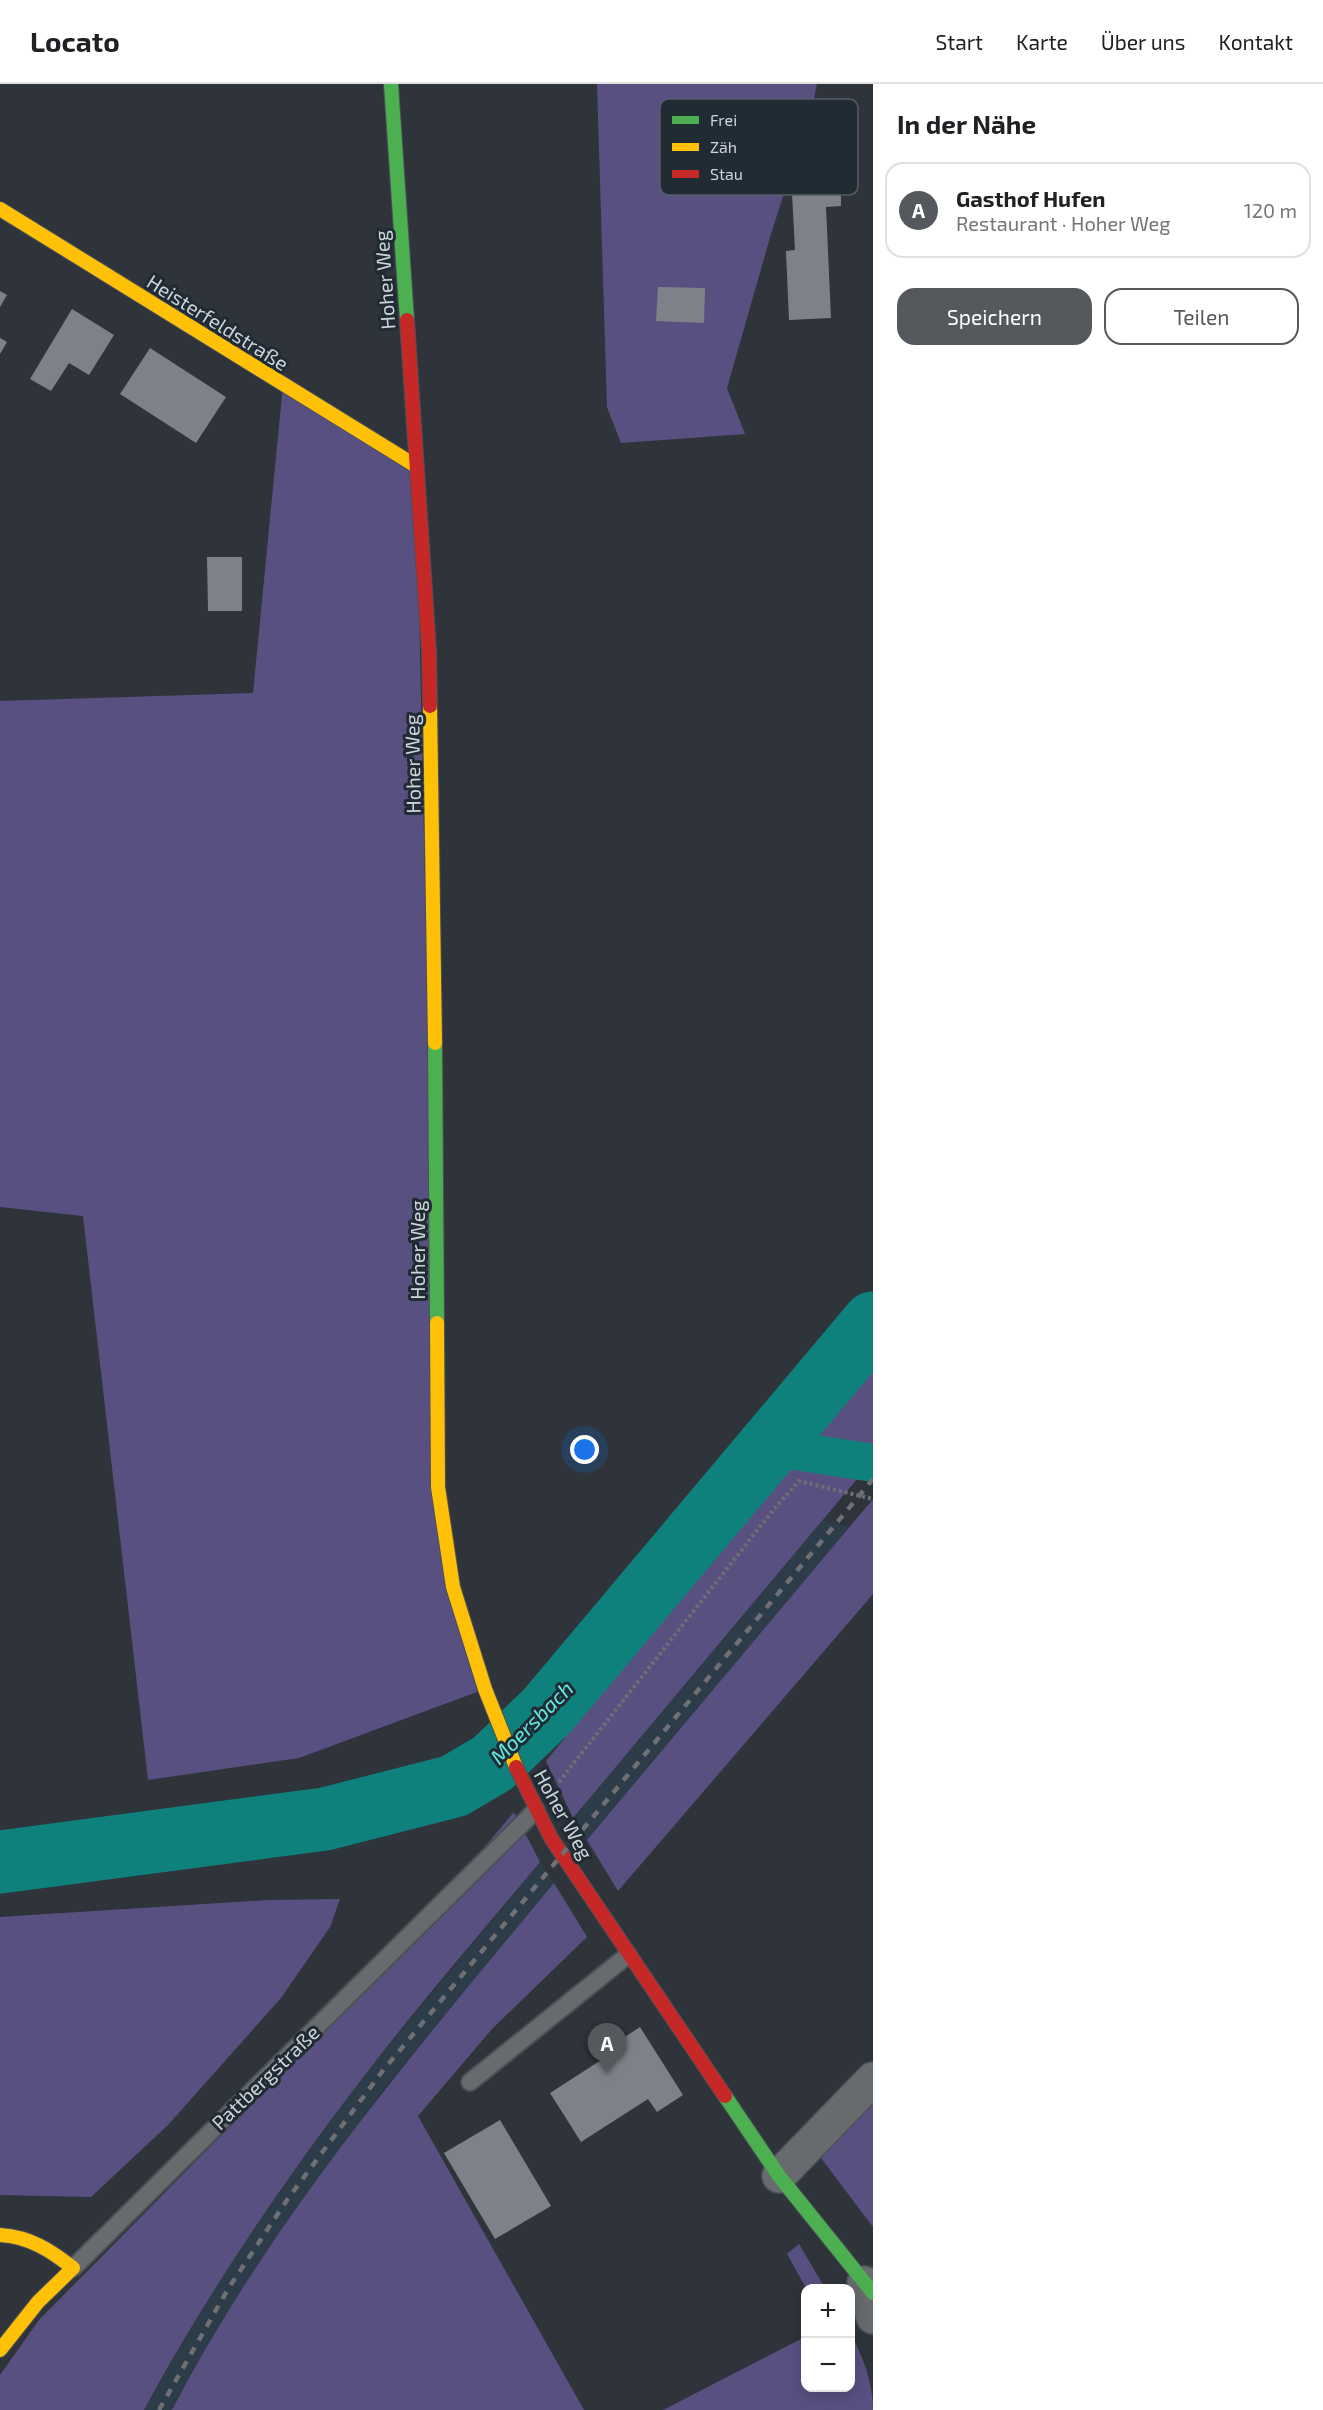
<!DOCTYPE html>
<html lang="de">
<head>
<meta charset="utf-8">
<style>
  :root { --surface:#fff; --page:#f6f6f6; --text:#202124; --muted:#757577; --line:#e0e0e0; --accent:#55585d }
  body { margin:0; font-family:"Exo 2",sans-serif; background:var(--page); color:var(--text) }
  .controls { position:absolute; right:18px; bottom:18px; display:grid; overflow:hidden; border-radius:12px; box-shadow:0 3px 15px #0003 }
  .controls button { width:54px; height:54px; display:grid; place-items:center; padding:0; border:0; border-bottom:2px solid var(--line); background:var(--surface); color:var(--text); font:30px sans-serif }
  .you { position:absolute; left:585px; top:1366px; width:21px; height:21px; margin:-15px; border:4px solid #fff; border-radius:50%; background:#1a73e8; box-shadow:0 0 0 9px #1a73e833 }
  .badge { display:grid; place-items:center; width:39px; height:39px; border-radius:50%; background:var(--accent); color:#fff; font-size:20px; font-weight:700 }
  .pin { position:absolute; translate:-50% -50px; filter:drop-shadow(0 2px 3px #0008) }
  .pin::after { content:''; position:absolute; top:32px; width:21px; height:18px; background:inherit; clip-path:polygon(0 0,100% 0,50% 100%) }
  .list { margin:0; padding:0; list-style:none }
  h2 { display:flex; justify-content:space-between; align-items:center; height:78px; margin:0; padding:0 24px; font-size:26px }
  h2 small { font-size:20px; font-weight:400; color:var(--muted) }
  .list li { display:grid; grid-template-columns:39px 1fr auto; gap:18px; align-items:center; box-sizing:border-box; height:96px; margin:0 12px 12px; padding:0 12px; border:2px solid var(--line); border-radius:18px }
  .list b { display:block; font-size:22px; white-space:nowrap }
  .list p { margin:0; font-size:20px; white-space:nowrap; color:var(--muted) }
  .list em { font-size:20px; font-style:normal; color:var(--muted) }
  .actions { display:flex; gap:12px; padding:18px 24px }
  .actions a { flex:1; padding:14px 0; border:2px solid var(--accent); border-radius:18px; text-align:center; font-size:21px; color:var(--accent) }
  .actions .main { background:var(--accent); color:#fff }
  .map { position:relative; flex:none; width:873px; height:2326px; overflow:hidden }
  header { display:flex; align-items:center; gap:36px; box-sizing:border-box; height:84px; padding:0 30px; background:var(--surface); border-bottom:2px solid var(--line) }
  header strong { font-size:28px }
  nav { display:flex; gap:33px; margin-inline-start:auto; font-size:21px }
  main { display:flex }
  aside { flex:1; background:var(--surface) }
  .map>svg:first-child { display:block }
  .built { fill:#2c3c48 }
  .green { fill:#595082 }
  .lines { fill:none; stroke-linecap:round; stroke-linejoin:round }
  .canal { stroke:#0f817d; stroke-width:38 }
  .river { stroke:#0f817d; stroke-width:63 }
  .building { fill:#7e8288 }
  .lane-casing { stroke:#4b5156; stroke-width:20 }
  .street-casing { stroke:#4b5156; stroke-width:36 }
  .fast-casing { stroke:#4b5156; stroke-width:16 }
  .slow-casing { stroke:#4b5156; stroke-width:16 }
  .jam-casing { stroke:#4b5156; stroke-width:16 }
  .path { stroke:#6c7072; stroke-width:4; stroke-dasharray:3 3; stroke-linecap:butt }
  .lane { stroke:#676b6d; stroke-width:16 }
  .street { stroke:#676b6d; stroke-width:33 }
  .fast { stroke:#4caf50; stroke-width:14 }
  .slow { stroke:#ffc107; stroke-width:14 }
  .jam { stroke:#c62828; stroke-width:14 }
  .rail { stroke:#6e7074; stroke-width:4.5; stroke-dasharray:8 8; stroke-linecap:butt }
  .labels { text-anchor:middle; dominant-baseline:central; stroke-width:6; stroke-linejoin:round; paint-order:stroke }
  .street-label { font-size:20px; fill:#cdd4da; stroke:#202b34 }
  .water-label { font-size:21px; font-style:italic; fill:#60ebe3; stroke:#202b34 }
  .key { fill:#202b34; stroke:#545e66; stroke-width:1.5 }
  .key-label { font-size:16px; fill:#cdd4da }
</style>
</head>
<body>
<header>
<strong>Locato</strong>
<nav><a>Start</a><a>Karte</a><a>Über uns</a><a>Kontakt</a></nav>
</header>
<main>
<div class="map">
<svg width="873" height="2326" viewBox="0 0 873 2326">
  <rect width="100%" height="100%" fill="#2e343a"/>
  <g class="built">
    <path d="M 823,1436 L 850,1443 L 587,1756 L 573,1734 Z"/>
    <path d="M 540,1778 L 554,1799 L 388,2000 L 306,2112 L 235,2217 L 172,2326 L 144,2326 L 219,2195 L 311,2064 L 364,1991 Z"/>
  </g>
  <g class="green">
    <path d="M 597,0 L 817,0 L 813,19 L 771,150 L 727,304 L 745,350 L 621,359 L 607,323 Z"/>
    <path d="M 283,301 L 416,382 L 438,1403 L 485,1605 L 299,1674 L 148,1696 L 83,1132 L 0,1123 L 0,617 L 253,609 Z"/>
    <path d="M 873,1277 L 873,1376 L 573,1734 L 546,1677 Z"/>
    <path d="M 873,1415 L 873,1510 L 618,1807 L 587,1756 Z"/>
    <path d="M 514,1728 L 540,1778 C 481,1849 420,1919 364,1992 C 283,2098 207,2209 144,2326 L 0,2326 L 0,2291 L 39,2236 L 362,1909 Z"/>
    <path d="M 554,1799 L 587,1853 L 492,1945 L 418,2032 L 584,2326 L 172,2326 C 272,2133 416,1966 554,1799 Z"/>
    <path d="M 340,1815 L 330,1843 L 281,1914 L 168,2041 L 91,2113 L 0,2111 L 0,1833 L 269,1816 Z"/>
    <path d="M 873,2015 L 873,2143 L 821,2074 L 828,2060 Z"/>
    <path d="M 799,2160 L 825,2204 L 806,2204 L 787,2170 Z"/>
    <path d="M 851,2250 C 863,2273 873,2299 873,2326 L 663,2326 L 805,2253 L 806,2304 L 850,2304 Z"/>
  </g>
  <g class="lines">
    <path class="canal" d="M 770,1363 L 873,1379"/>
    <path class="river" d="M 0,1778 L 325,1735 L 454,1702 L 493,1679 L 547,1627 L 873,1239"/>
  </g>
  <g class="building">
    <path d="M 824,93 L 825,108 L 841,107 L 841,122 L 826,123 L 831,234 L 789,236 L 786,167 L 795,166 L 792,109 L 798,106 L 797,94 Z"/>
    <path d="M 658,203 L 705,204 L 704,239 L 656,237 Z"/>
    <path d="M 0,207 L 7,211 L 0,223 Z"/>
    <path d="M 72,225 L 114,251 L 89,291 L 69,279 L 51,307 L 30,295 Z"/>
    <path d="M 0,254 L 7,258 L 0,270 Z"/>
    <path d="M 150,264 L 226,313 L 196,359 L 120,310 Z"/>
    <path d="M 207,473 L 242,473 L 242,527 L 208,527 Z"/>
    <path d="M 640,1943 L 683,2011 L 657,2028 L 648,2015 L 581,2058 L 550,2009 L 612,1969 L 608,1964 Z"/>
    <path d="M 500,2036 L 551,2122 L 495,2155 L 444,2069 Z"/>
  </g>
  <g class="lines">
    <g class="lane-casing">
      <g id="lane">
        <path d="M 470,1998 L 628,1871"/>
        <path d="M 73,2184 L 536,1726"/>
      </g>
    </g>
    <g class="street-casing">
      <g id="street">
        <path d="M 779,2092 L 873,1995"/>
        <path d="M 864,2199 L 873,2233"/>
      </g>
    </g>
    <g class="fast-casing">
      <g id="fast">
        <path d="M 391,0 L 407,236"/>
        <path d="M 435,959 L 437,1239"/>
        <path d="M 725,2012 L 779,2092 L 873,2209"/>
      </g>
    </g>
    <g class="slow-casing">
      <g id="slow">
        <path d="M 0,125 L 416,382"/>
        <path d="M 430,622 L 435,959"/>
        <path d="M 437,1239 L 438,1403 L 453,1503 L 485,1605 L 516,1683"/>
        <path d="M 0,2151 C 30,2153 50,2166 73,2184 L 38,2218 L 0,2266"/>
      </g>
    </g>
    <g class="jam-casing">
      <g id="jam">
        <path d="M 407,236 L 429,567 L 430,622"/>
        <path d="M 516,1683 L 551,1754 L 725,2012"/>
      </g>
    </g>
    <path class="path" d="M 559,1698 L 774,1425 L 799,1397 L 873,1415"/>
    <use href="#lane" class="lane"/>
    <use href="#street" class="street"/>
    <use href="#fast" class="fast"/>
    <use href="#slow" class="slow"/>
    <use href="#jam" class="jam"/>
    <path class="rail" d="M 159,2326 L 228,2205 L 287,2116 L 381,1989 L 873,1395"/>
  </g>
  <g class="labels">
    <g class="street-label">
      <text transform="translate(384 196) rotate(-94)">Hoher Weg</text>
      <text transform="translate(218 238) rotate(32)">Heisterfeldstraße</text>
      <text transform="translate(412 680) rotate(-91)">Hoher Weg</text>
      <text transform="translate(417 1166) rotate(-90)">Hoher Weg</text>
      <text transform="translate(564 1730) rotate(61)">Hoher Weg</text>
      <text transform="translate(265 1993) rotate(-44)">Pattbergstraße</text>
    </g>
    <g class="water-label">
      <text transform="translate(531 1638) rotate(-45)">Moersbach</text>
    </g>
  </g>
  <rect x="660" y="15" width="198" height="96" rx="9" class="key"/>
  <rect x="672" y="32" width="27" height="8" fill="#4caf50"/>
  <rect x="672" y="59" width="27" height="8" fill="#ffc107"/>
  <rect x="672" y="86" width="27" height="8" fill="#c62828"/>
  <g class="key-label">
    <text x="710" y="42">Frei</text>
    <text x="710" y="69">Zäh</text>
    <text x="710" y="96">Stau</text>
  </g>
</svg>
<div class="controls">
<button>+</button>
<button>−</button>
</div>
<div class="you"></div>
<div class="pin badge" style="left:607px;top:1989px">A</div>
</div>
<aside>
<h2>In der Nähe<small></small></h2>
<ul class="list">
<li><span class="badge">A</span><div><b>Gasthof Hufen</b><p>Restaurant · Hoher Weg</p></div><em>120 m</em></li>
</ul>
<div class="actions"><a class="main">Speichern</a><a>Teilen</a></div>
</aside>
</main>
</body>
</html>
